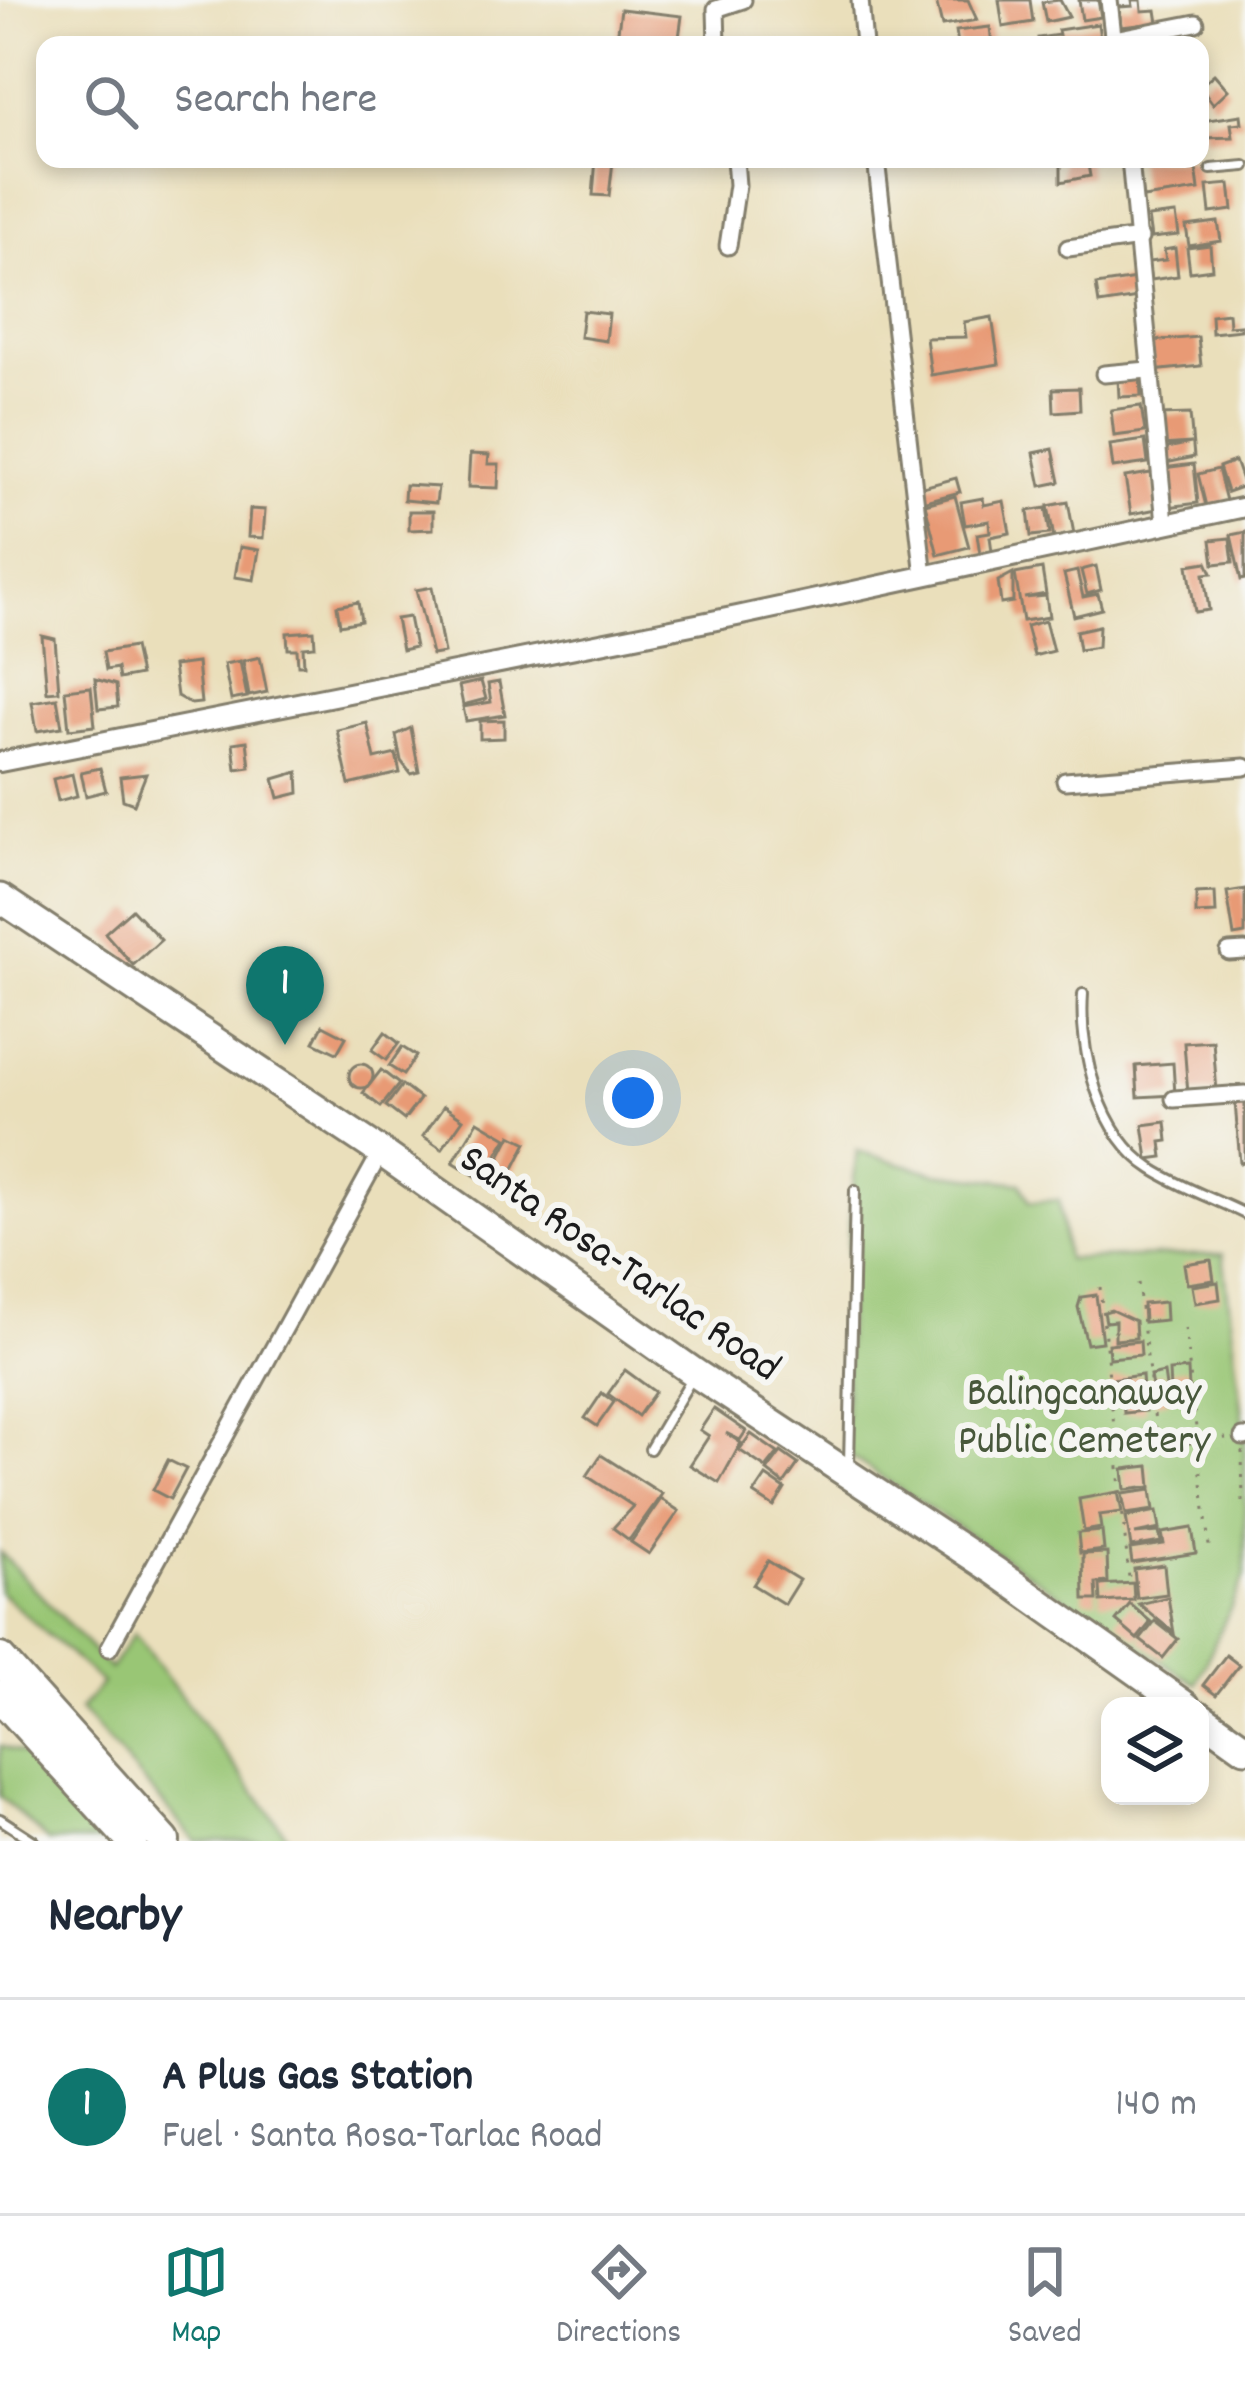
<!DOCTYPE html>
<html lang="en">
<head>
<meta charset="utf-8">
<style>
  :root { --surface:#fff; --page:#f6f6f7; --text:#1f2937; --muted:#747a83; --line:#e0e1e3; --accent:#0f766e }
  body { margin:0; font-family:Dekko,sans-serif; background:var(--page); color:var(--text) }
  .controls { position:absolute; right:36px; bottom:36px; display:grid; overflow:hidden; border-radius:24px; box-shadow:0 6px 18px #0003 }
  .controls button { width:108px; height:108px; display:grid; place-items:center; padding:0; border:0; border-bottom:3px solid var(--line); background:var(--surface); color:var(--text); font:60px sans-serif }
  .you { position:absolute; left:633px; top:1098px; width:42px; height:42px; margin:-30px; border:9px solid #fff; border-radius:50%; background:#1a73e8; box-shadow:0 0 0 18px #1a73e833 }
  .badge { display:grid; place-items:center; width:78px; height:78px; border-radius:50%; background:var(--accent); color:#fff; font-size:39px; font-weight:700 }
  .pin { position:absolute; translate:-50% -99px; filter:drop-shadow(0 3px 6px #0008) }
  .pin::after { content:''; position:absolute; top:63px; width:42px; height:36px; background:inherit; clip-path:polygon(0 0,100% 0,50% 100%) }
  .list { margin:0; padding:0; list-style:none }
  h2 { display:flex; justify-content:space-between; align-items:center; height:156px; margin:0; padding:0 48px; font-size:51px }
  h2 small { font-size:39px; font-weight:400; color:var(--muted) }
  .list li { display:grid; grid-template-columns:78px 1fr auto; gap:36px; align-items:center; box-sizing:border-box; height:216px; padding:0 48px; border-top:3px solid var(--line) }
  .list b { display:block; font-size:45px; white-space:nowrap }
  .list p { margin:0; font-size:39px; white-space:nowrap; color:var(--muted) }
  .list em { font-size:39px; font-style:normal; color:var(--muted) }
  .icon { flex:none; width:66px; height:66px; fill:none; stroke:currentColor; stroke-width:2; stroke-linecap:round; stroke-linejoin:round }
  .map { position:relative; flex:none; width:1245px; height:1841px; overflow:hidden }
  .search { position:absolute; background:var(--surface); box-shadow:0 6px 18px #0003; left:36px; right:36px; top:36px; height:132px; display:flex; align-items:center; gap:30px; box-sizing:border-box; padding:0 42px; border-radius:24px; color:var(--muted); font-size:45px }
  .sheet { height:372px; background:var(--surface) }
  nav { display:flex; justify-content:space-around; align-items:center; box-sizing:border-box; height:168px; border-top:3px solid var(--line); background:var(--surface); font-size:33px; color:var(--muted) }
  nav a { display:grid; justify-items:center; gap:6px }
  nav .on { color:var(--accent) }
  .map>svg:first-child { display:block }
  .green { fill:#99c674; stroke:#5a7148; stroke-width:3 }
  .building { fill:#e89a75 }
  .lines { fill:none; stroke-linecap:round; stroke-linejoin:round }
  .service-casing { stroke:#837e6c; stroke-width:14 }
  .minor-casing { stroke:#837e6c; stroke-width:21 }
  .tertiary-casing { stroke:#837e6c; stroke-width:24 }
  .trunk-casing { stroke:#837e6c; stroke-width:33 }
  .motorway-casing { stroke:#837e6c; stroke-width:36 }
  .path { stroke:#837e6c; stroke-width:3; stroke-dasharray:3 9; stroke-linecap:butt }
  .service { stroke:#fff; stroke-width:8 }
  .minor { stroke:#fff; stroke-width:15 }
  .tertiary { stroke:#fff; stroke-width:18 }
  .trunk { stroke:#fff; stroke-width:27 }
  .motorway { stroke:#fff; stroke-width:30 }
  .labels { text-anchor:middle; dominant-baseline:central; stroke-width:12; stroke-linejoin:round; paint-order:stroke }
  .street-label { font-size:42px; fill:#1c1c1c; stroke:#f6f6f2 }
  .park-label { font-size:42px; fill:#48583b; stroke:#f6f6f2 }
</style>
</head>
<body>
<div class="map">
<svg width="1245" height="1841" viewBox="0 0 1245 1841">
  <rect width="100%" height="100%" fill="#f6f6f2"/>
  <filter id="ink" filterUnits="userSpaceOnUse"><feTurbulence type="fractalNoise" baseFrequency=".00833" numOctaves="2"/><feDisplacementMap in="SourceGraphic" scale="24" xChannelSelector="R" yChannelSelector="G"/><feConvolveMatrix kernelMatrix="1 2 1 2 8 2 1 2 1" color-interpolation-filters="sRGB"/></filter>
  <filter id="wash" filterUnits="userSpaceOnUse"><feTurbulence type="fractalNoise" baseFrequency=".004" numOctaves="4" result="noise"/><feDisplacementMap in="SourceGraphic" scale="48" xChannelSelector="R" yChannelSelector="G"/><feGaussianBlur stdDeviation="2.7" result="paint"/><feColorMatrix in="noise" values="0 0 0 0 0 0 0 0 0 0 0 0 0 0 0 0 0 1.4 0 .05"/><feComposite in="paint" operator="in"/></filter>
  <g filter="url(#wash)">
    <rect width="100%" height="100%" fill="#eadfbb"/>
    <g class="green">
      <path d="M 857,1151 L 935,1173 L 1021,1183 L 1030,1202 L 1059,1200 L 1066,1259 L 1223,1254 L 1245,1433 L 1245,1576 L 1196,1684 L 845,1453 L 848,1233 Z"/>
      <path d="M 0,1552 L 110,1669 L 134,1633 L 291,1841 L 196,1841 L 80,1710 L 102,1683 L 0,1592 Z"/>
      <path d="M 0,1746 L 54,1763 L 114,1841 L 48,1841 L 0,1796 Z"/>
    </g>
    <g id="blocks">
      <g class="building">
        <path d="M 936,0 L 968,0 L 977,20 L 942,26 Z"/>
        <path d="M 999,0 L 1030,0 L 1033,22 L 1003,27 Z"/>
        <path d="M 1060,0 L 1069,17 L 1046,22 L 1042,2 Z"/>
        <path d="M 1079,0 L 1098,0 L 1101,17 L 1082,20 Z"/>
        <path d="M 1132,0 L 1141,0 L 1142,11 L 1156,10 L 1158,23 L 1121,27 L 1119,7 L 1133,6 Z"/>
        <path d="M 621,9 L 682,16 L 678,45 L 616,45 Z"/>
        <path d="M 1098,24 L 1101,45 L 1039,45 L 1038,38 L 1059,35 L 1058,30 Z"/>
        <path d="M 990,27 L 992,45 L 958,45 L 956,31 Z"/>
        <path d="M 1214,74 L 1228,90 L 1213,104 L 1200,86 Z"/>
        <path d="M 1241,115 L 1242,123 L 1231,124 L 1233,137 L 1205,138 L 1202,121 Z"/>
        <path d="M 596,159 L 613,161 L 609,196 L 593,195 Z"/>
        <path d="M 1061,159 L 1087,159 L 1090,176 L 1061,182 Z"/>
        <path d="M 1137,159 L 1195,159 L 1199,190 L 1143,198 Z"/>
        <path d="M 1230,184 L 1233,210 L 1210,213 L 1207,186 Z"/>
        <path d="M 1176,214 L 1179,235 L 1151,238 L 1148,217 Z"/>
        <path d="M 1218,222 L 1221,241 L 1189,246 L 1186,226 Z"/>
        <path d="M 1210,245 L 1212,269 L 1190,272 L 1187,248 Z"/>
        <path d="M 1175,248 L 1178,276 L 1151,280 L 1148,262 L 1166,260 L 1164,250 Z"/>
        <path d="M 1136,279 L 1138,298 L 1099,304 L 1096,285 Z"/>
        <path d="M 583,311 L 609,314 L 606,341 L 580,337 Z"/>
        <path d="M 1228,313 L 1229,326 L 1241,325 L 1241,330 L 1212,333 L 1211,315 Z"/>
        <path d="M 992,317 L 999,364 L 931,375 L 926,338 L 966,337 L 964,322 Z"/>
        <path d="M 1198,337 L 1201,366 L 1152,371 L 1150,341 Z"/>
        <path d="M 1140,377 L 1141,396 L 1119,397 L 1118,379 Z"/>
        <path d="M 1079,388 L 1080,410 L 1054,412 L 1053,389 Z"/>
        <path d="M 1141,406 L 1145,432 L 1114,436 L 1111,410 Z"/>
        <path d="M 1190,414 L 1194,457 L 1166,463 L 1163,449 L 1191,443 L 1161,445 L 1160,415 Z"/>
        <path d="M 1145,440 L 1148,463 L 1113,468 L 1110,445 Z"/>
        <path d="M 1053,449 L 1060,482 L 1041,486 L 1034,453 Z"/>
        <path d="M 470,454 L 489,455 L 488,464 L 499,464 L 498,488 L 468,487 Z"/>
        <path d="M 1235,461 L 1244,486 L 1227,492 L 1219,467 Z"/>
        <path d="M 1194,464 L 1198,503 L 1168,507 L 1163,468 Z"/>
        <path d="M 1218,469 L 1226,501 L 1206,506 L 1198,474 Z"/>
        <path d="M 1151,473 L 1157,509 L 1131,514 L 1125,477 Z"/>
        <path d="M 956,478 L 960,492 L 922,502 L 919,488 Z"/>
        <path d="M 405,485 L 438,487 L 436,503 L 404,500 Z"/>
        <path d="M 955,496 L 969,547 L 938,555 L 925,504 Z"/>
        <path d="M 983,498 L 984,505 L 1004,501 L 1010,533 L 990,537 L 992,551 L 980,554 L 977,534 L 990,532 L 989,521 L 965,525 L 961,502 Z"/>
        <path d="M 1068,502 L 1074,534 L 1054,538 L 1048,506 Z"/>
        <path d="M 1046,508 L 1050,534 L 1031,536 L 1028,511 Z"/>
        <path d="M 250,509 L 265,510 L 263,538 L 248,537 Z"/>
        <path d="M 409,511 L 433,511 L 433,529 L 409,530 Z"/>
        <path d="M 1245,532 L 1245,579 L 1241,580 L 1231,535 Z"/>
        <path d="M 1230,538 L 1233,562 L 1214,564 L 1211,540 Z"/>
        <path d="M 240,547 L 259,550 L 254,580 L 235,577 Z"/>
        <path d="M 1207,562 L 1212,573 L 1204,574 L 1209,610 L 1195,612 L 1188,565 Z"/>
        <path d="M 1096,566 L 1101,590 L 1087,594 L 1081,570 Z"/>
        <path d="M 1042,569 L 1046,594 L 1024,598 L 1046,596 L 1049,617 L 1023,621 L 1015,574 Z"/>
        <path d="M 1077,571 L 1083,597 L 1098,594 L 1102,609 L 1074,616 L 1064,574 Z"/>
        <path d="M 1013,573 L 1013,602 L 1001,604 L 998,581 Z"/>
        <path d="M 432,587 L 444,653 L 432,655 L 416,590 Z"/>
        <path d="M 358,602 L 361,621 L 340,625 L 337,606 Z"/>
        <path d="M 409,617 L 415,647 L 402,650 L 396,619 Z"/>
        <path d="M 1045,621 L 1053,651 L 1034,656 L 1026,626 Z"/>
        <path d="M 1099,626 L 1098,647 L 1079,650 L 1076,631 Z"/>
        <path d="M 314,631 L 315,646 L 303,647 L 304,665 L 298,665 L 297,649 L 288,649 L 287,633 Z"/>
        <path d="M 42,636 L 55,639 L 59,691 L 47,692 Z"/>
        <path d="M 134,647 L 140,675 L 119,679 L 117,668 L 106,670 L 103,652 Z"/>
        <path d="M 260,657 L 267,692 L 249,696 L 243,661 Z"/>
        <path d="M 240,661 L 247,697 L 231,700 L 224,664 Z"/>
        <path d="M 197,663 L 201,703 L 191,704 L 177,696 L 173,666 Z"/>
        <path d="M 95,679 L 116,685 L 118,707 L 98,709 Z"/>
        <path d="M 481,681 L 486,699 L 463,705 L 459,686 Z"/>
        <path d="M 499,682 L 505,715 L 466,721 L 463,707 L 491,702 L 488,684 Z"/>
        <path d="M 91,687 L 95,726 L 69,729 L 65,690 Z"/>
        <path d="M 57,698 L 62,727 L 37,731 L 32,702 Z"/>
        <path d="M 504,720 L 504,738 L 480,739 L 480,721 Z"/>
        <path d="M 367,723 L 375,759 L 396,754 L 400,773 L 349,785 L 337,730 Z"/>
        <path d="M 411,728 L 419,772 L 411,774 L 401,761 L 396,735 Z"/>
        <path d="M 247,741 L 250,767 L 236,769 L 233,743 Z"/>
        <path d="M 100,768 L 106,791 L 86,796 L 81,772 Z"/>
        <path d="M 298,772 L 299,793 L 279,798 L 274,779 Z"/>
        <path d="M 72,774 L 77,796 L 58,801 L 53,779 Z"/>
        <path d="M 146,774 L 134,804 L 123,800 L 120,777 Z"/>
        <path d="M 1245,889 L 1245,934 L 1234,936 L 1227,892 Z"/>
        <path d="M 1215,892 L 1216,913 L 1196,914 L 1196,893 Z"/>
        <path d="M 132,909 L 161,940 L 133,965 L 105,933 Z"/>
        <path d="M 323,1025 L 346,1037 L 337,1053 L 314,1042 Z"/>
        <path d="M 385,1032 L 399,1043 L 386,1060 L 372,1050 Z"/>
        <path d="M 1213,1041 L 1217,1092 L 1188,1094 L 1184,1043 Z"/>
        <path d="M 402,1047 L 416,1056 L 403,1075 L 389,1066 Z"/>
        <path d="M 1173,1063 L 1175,1095 L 1138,1097 L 1136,1066 Z"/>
        <circle cx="361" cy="1076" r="12"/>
        <path d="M 381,1070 L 399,1084 L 381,1107 L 363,1093 Z"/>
        <path d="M 402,1085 L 420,1099 L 404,1120 L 386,1106 Z"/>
        <path d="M 1245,1101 L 1245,1162 L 1240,1163 L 1235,1102 Z"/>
        <path d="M 444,1106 L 463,1119 L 442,1149 L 423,1136 Z"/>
        <path d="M 478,1121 L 507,1138 L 482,1180 L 453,1162 Z"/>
        <path d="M 1166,1122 L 1168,1141 L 1161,1142 L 1163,1157 L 1148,1159 L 1143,1125 Z"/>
        <path d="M 511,1135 L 527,1143 L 506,1184 L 490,1176 Z"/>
        <path d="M 1211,1260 L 1214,1280 L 1187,1284 L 1184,1264 Z"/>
        <path d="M 1218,1282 L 1220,1299 L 1195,1303 L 1192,1286 Z"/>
        <path d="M 1096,1295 L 1102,1342 L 1087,1344 L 1078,1307 L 1081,1297 Z"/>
        <path d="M 1165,1302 L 1166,1320 L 1144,1322 L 1143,1304 Z"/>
        <path d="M 1111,1310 L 1135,1321 L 1136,1338 L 1115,1340 L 1115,1321 L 1106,1322 L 1104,1312 Z"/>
        <path d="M 1140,1341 L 1141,1355 L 1109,1358 L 1108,1344 Z"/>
        <path d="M 1188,1369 L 1189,1389 L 1170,1391 L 1169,1371 Z"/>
        <path d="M 625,1370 L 655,1392 L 638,1416 L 608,1394 Z"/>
        <path d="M 1164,1373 L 1168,1401 L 1155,1403 L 1150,1376 Z"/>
        <path d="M 1142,1375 L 1143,1391 L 1131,1393 L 1143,1393 L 1145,1411 L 1124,1413 L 1123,1394 L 1113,1395 L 1111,1379 Z"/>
        <path d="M 602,1393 L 614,1402 L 597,1426 L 585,1418 Z"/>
        <path d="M 714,1409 L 746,1431 L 740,1440 L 726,1433 L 741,1443 L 719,1483 L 690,1465 L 709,1436 L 700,1430 Z"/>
        <path d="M 751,1434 L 778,1453 L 766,1468 L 739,1450 Z"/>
        <path d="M 781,1452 L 798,1464 L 784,1484 L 767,1471 Z"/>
        <path d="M 601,1455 L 662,1494 L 629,1540 L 613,1528 L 633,1506 L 587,1476 Z"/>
        <path d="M 168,1460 L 186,1469 L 170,1499 L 153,1490 Z"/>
        <path d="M 1149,1466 L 1151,1487 L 1125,1490 L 1123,1469 Z"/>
        <path d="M 766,1476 L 785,1489 L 774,1507 L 754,1494 Z"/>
        <path d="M 1151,1490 L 1154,1510 L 1126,1514 L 1122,1494 Z"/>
        <path d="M 1118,1492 L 1122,1512 L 1099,1515 L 1101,1528 L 1084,1531 L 1079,1499 Z"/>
        <path d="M 661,1499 L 679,1511 L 649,1554 L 631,1542 Z"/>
        <path d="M 1157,1511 L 1160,1529 L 1135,1534 L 1159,1532 L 1161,1542 L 1131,1547 L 1126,1517 Z"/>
        <path d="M 1192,1528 L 1196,1553 L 1132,1563 L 1130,1549 L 1164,1544 L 1162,1533 Z"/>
        <path d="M 1102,1531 L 1104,1550 L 1080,1553 L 1078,1533 Z"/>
        <path d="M 1107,1553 L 1108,1582 L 1096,1583 L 1097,1600 L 1084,1600 L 1083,1554 Z"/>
        <path d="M 768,1561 L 799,1580 L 784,1604 L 753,1585 Z"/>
        <path d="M 1164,1565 L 1167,1594 L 1137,1598 L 1134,1569 Z"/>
        <path d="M 1133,1583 L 1134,1600 L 1101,1602 L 1100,1585 Z"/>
        <path d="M 1168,1597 L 1174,1633 L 1139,1604 Z"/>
        <path d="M 1130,1604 L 1151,1622 L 1137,1639 L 1116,1621 Z"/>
        <path d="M 1155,1621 L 1178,1639 L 1163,1658 L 1140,1640 Z"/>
        <path d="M 1226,1655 L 1239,1665 L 1216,1695 L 1203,1685 Z"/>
      </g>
    </g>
  </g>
  <g filter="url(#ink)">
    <use href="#blocks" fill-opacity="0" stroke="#837e6c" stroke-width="3"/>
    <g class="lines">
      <g class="service-casing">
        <g id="service">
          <path d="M 1211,169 L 1245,166"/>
          <path d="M 1083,994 C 1079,1051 1099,1135 1152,1169 C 1180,1187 1215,1199 1245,1214"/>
          <path d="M 650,1449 L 692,1378"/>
          <path d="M 849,1465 L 855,1190"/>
          <path d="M 0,1819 L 34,1841"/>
        </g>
      </g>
      <g class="minor-casing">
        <g id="minor">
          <path d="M 860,0 L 864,45"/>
          <path d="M 1109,0 L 1114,45"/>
          <path d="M 1114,39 L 1196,23"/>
          <path d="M 717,45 L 716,9 L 743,0"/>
          <path d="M 876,159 L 924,576"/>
          <path d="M 1130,159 L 1165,523"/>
          <path d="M 728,246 L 737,185 L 735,159"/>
          <path d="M 1068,248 L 1140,238"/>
          <path d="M 1104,374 L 1148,370"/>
          <path d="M 1065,781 L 1245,767"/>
          <path d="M 1229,952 L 1245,951"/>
          <path d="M 1174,1099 L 1245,1094"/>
          <path d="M 1243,1437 L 1245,1437"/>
          <path d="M 109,1648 L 381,1152"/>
        </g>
      </g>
      <g class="tertiary-casing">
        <path id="tertiary" d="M 0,762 L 737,616 L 1245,507"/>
      </g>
      <g class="trunk-casing">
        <g id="trunk">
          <path d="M 0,898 L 381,1152 L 695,1373 L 995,1571 L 1186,1706"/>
          <path d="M 1200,1716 L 1245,1748"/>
        </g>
      </g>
      <g class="motorway-casing">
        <g id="motorway">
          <path d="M 0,1659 L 164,1841"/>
          <path d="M 0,1696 L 132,1841"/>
        </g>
      </g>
      <g class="path">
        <path d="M 1138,1283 L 1158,1446"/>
        <path d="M 1100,1287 L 1129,1578"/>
        <path d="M 1185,1328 L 1209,1546"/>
        <path d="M 1242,1451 L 1243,1503"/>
        <path d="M 1117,1454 L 1226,1438"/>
      </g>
      <use href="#service" class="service"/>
      <use href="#minor" class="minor"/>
      <use href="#tertiary" class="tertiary"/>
      <use href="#trunk" class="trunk"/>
      <use href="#motorway" class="motorway"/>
    </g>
  </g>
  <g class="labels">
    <g class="street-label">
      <text transform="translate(618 1266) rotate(35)">Santa Rosa-Tarlac Road</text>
    </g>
    <g class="park-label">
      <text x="1084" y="1396">Balingcanaway<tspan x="1084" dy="48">Public Cemetery</tspan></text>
    </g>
  </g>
</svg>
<div class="controls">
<button><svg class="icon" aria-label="layers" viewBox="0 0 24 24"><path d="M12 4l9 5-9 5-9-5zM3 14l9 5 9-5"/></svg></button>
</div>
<div class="you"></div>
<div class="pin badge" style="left:285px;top:1045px">1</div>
<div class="search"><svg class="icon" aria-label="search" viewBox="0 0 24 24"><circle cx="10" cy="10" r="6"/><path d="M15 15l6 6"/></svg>Search here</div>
</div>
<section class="sheet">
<h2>Nearby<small></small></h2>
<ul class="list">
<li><span class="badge">1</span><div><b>A Plus Gas Station</b><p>Fuel · Santa Rosa-Tarlac Road</p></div><em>140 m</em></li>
</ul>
</section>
<nav>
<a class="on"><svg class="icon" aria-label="map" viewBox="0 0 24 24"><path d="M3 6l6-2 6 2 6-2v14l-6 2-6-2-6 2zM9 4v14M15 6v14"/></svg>Map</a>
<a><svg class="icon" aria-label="directions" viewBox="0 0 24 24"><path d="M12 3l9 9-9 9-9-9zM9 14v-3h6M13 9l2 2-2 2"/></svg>Directions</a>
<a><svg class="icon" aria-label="saved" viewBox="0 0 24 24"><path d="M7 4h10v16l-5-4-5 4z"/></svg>Saved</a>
</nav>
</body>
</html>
